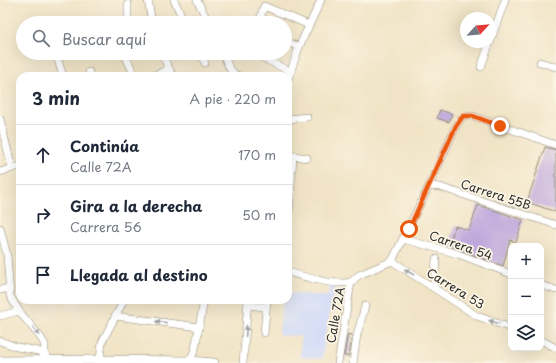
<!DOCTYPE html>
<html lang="es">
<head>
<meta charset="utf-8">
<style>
  :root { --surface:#fff; --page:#f6f6f7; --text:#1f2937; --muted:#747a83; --line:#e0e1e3 }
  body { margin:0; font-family:"Playpen Sans",sans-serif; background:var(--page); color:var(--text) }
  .controls { position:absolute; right:12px; bottom:12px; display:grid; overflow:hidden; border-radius:8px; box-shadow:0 4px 16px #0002 }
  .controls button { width:36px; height:36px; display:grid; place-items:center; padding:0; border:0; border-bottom:1px solid var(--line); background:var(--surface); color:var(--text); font:20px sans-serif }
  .compass { position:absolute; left:460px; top:12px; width:36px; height:36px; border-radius:50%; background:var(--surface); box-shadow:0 4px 16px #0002; rotate:64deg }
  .stop { position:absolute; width:12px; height:12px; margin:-9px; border:3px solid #ea580c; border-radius:50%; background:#fff }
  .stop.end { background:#ea580c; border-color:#fff; box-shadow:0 1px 4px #0008 }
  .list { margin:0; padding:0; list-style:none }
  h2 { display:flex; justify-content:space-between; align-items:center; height:52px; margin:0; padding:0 16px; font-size:17px }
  h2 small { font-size:13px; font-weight:400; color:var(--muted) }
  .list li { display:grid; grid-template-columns:26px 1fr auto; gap:12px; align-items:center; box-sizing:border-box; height:60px; padding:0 16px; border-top:1px solid var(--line) }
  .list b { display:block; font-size:15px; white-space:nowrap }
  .list p { margin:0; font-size:13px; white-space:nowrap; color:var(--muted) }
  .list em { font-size:13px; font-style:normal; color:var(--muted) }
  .icon { flex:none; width:22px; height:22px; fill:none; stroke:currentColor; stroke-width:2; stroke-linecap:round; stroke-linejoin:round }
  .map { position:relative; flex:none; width:556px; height:363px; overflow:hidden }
  .search { position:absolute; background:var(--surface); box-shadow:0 4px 16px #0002; left:16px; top:16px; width:276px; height:44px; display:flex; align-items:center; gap:10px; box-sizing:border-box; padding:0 14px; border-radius:22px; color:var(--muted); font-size:15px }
  .panel { position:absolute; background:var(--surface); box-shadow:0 4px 16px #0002; left:16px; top:72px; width:276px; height:232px; border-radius:12px }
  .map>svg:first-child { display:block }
  .built { fill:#d0daf9 }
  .building { fill:#bba6dc }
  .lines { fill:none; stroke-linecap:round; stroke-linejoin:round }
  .minor-casing { stroke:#8e8878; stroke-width:8 }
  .major-casing { stroke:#8e8878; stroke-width:10 }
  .minor { stroke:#fff; stroke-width:7 }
  .major { stroke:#fff; stroke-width:9 }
  .oneway { fill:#a0a0a0 }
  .route { stroke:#ea580c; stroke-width:5 }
  .labels { text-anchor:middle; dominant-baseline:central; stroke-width:3.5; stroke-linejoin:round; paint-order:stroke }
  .street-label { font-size:12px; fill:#2b2b2b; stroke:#fcf5e5 }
</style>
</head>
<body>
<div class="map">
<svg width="556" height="363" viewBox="0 0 556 363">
  <rect width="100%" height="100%" fill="#fcf5e5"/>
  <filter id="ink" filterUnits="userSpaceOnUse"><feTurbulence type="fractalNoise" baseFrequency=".025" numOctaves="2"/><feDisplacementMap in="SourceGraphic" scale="8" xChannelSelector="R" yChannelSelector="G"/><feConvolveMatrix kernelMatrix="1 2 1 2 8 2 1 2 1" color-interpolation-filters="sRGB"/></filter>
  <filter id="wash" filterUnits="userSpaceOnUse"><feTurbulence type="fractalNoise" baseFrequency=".012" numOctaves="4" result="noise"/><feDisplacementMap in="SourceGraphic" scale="16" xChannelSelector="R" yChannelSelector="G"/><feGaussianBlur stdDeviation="0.9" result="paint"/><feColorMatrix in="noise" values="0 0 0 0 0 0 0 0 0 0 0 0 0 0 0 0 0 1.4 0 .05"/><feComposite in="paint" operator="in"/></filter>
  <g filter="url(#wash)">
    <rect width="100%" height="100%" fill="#f1e4c6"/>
    <path class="built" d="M 330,283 L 338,284 L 332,300 L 322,359 L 300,357 L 301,336 L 279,335 L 282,300 L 288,300 L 288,293 L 328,296 Z"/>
    <g id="blocks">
      <g class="building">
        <path d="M 440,110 L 452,114 L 449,122 L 437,118 Z"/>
        <path d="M 545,147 L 556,150 L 556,212 L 527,202 Z"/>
        <path d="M 478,205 L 523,220 L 516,242 L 510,240 L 503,266 L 449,246 L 455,226 L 469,230 Z"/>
        <path d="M 348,334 L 352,335 L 349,356 L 344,356 Z"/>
      </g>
    </g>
  </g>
  <g filter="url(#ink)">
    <use href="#blocks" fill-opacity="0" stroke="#8e8878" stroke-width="1"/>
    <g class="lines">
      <g class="minor-casing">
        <g id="minor">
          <path d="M 148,0 L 152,23"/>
          <path d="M 174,0 L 185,23"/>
          <path d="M 197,0 L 209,23"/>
          <path d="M 128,4 L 128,23"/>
          <path d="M 188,23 L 206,17"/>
          <path d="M 259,23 L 264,6 L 309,25"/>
          <path d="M 285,41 L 299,47"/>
          <path d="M 490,42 L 505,0"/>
          <path d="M 55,53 L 56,54 L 63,76"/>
          <path d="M 124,53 L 135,76"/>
          <path d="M 161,53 L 173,76"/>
          <path d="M 200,53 L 205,63"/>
          <path d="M 223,53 C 227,62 229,73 239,76"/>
          <path d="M 253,53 L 291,72"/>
          <path d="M 540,62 L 556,67"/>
          <path d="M 481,67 L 490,42"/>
          <path d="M 89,72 L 90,76"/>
          <path d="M 153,76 L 169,69"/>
          <path d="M 288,79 L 299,47 L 321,0"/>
          <path d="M 0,119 L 12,168"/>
          <path d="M 288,119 L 307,117"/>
          <path d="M 288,155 L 307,158"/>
          <path d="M 0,172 L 20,166"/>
          <path d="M 429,186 L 440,187 L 556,225"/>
          <path d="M 288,227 L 293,156"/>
          <path d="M 0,228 L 7,255 L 10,296 L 19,311 L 41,338 L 45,345 L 44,354"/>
          <path d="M 403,239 L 458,254 L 511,274"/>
          <path d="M 392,261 L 477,316 L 511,328"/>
          <path d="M 288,272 C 305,277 334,286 351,282"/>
          <path d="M 541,285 L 556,290"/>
          <path d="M 434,288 L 436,259"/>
          <path d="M 0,290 L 9,288"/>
          <path d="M 248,305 L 266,307"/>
          <path d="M 0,316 L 19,311"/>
          <path d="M 115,316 L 199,327"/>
          <path d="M 264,333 L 267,300"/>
          <path d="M 541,340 L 556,348"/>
          <path d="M 0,341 L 17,347 L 38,351 L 47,356"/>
          <path d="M 100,360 L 102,342 L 124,300"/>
          <path d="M 190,361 L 195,349 L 204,300"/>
          <path d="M 243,363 L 248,300"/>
          <path d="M 338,363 L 351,282 L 359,275 L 392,261 L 429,186 L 456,126 L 463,116 L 473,116 L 556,145"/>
          <path d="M 353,363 L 357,335 L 365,306"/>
        </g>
      </g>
      <g class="major-casing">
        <path id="major" d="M 0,361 L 100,360 L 190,361 L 214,363"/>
      </g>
      <use href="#minor" class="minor"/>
      <use href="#major" class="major"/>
    </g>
    <defs><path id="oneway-solid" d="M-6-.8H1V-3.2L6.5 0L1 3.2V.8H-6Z"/></defs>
    <g class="oneway">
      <use href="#oneway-solid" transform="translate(409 272) rotate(-148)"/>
      <use href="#oneway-solid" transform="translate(161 322) rotate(-173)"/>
      <use href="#oneway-solid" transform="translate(494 322) rotate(-161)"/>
      <use href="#oneway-solid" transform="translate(36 331) rotate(52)"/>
      <use href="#oneway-solid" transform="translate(246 331) rotate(-86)"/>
    </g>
  </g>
  <g class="lines" filter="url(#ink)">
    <path class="route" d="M 409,229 L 456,126 L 463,116 L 473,116 L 500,126"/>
  </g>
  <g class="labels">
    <g class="street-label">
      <text transform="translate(496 194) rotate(18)">Carrera 55B</text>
      <text transform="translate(461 245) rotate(19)">Carrera 54</text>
      <text transform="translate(456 288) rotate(32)">Carrera 53</text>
      <text transform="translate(335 315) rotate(-80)">Calle 72A</text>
    </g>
  </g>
</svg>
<div class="controls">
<button>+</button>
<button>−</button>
<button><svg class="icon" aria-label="layers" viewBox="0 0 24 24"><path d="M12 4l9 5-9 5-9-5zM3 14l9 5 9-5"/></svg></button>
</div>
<svg class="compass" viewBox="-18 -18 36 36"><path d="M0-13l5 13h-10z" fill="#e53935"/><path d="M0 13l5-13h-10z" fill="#747a83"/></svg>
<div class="stop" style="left:409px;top:229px"></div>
<div class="stop end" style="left:500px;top:126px"></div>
<div class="search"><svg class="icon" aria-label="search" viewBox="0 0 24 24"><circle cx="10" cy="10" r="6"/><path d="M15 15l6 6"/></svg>Buscar aquí</div>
<section class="panel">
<h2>3 min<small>A pie · 220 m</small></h2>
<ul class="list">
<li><svg class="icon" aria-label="ahead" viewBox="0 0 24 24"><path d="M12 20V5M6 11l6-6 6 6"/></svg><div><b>Continúa</b><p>Calle 72A</p></div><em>170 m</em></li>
<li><svg class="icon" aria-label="right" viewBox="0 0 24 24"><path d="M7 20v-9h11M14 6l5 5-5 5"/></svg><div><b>Gira a la derecha</b><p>Carrera 56</p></div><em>50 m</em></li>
<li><svg class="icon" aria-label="arrive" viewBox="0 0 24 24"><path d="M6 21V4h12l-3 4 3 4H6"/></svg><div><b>Llegada al destino</b></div></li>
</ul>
</section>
</div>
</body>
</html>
